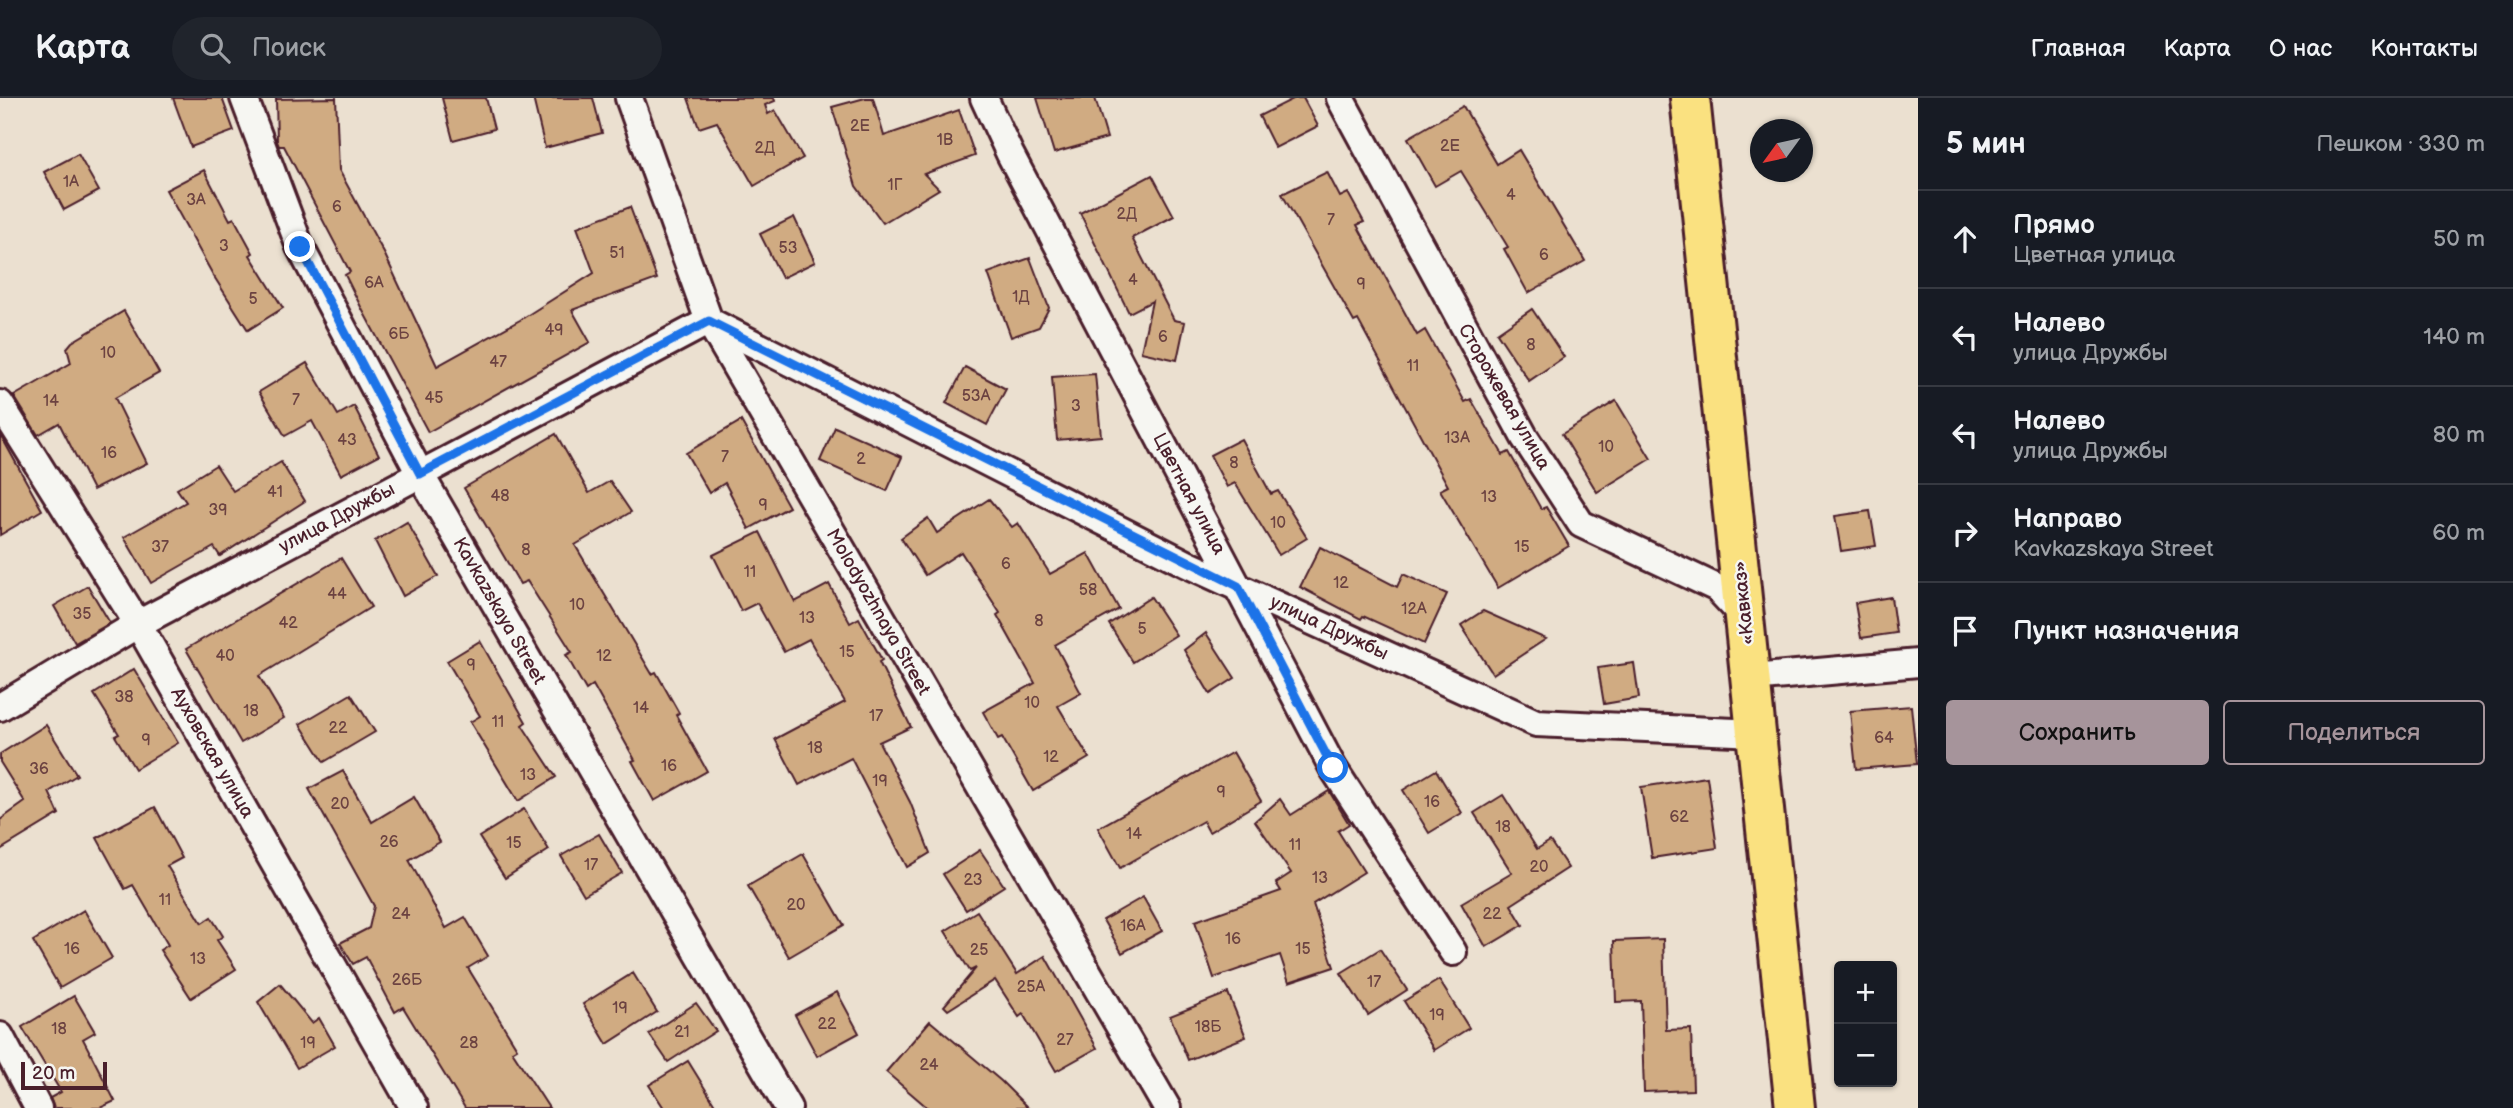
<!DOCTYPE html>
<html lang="ru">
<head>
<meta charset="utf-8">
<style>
  :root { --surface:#171b24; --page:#20242c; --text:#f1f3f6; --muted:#9ea1a6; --line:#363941; --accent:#a6949b }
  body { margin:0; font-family:"Balsamiq Sans",sans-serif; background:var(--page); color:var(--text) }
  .controls { position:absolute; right:21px; bottom:21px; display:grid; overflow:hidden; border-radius:7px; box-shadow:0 2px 5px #0004 }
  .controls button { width:63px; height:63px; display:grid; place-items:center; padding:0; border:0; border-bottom:2px solid var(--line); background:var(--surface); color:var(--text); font:35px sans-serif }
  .compass { position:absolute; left:1750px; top:21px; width:63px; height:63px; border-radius:50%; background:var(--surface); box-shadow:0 2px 5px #0004; rotate:237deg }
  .scale { position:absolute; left:21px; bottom:18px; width:86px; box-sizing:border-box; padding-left:7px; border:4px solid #4a1f2b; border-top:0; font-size:19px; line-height:24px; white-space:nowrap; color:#4a1f2b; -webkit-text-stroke:5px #f6f6f2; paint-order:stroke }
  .stop { position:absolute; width:21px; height:21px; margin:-16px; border:5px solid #1a73e8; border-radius:50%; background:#fff }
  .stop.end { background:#1a73e8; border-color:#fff; box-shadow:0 2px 7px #0008 }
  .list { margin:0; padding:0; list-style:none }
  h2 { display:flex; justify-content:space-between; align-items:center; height:91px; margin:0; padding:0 28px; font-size:30px }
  h2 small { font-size:23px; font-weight:400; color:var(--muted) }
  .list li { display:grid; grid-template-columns:46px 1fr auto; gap:21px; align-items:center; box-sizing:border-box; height:98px; padding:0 28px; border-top:2px solid var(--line) }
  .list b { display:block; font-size:26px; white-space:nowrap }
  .list p { margin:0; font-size:23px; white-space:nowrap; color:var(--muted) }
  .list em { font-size:23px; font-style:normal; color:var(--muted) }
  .actions { display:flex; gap:14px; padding:21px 28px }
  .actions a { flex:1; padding:16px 0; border:2px solid var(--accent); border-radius:7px; text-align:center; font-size:24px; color:var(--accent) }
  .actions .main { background:var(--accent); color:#111 }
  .icon { flex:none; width:38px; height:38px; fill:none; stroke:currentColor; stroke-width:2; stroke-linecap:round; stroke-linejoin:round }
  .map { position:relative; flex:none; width:1918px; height:1010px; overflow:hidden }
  header { display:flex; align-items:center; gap:42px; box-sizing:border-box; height:98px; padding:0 35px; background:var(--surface); border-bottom:2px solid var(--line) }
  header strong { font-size:33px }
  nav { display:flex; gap:38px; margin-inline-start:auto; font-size:24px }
  .search { width:490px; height:63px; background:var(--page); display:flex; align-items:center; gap:18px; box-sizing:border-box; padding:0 24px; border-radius:38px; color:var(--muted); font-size:26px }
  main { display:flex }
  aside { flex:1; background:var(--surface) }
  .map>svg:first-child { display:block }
  .building { fill:#d0ab82; stroke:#4a1f2b; stroke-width:2 }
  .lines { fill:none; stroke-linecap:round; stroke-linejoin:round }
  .street-casing { stroke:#4a1f2b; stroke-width:32 }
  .highway-casing { stroke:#4a1f2b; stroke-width:44 }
  .street { stroke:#f6f6f2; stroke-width:26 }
  .highway { stroke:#fae180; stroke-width:38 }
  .route { stroke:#1a73e8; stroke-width:9 }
  .labels { text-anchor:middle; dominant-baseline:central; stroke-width:5; stroke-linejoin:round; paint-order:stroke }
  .number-label { font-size:16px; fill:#6c4241 }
  .street-label { font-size:19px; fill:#4a1f2b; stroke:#f6f6f2 }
</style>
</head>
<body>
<header>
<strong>Карта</strong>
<div class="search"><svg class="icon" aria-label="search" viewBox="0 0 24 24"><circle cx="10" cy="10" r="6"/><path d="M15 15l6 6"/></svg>Поиск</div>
<nav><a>Главная</a><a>Карта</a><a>О нас</a><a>Контакты</a></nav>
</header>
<main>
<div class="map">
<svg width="1918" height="1010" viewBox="0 0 1918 1010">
  <rect width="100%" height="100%" fill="#ebe0d0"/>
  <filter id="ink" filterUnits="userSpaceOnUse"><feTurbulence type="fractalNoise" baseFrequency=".0143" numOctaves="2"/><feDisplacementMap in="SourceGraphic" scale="14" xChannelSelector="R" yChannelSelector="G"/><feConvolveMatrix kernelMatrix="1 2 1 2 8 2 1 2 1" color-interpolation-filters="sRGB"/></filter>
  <g filter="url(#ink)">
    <g class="building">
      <path d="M 173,0 L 222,0 L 234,33 L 191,49 Z"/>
      <path d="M 336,0 L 339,72 L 385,157 L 437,268 L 520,222 L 594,175 L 577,129 L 630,109 L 657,181 L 572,212 L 590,244 L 428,334 L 363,213 L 345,177 L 350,174 L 284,48 L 279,48 L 277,43 L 276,1 Z"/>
      <path d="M 442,0 L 486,0 L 494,31 L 453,42 Z"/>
      <path d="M 533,0 L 593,0 L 602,35 L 545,50 Z"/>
      <path d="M 688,0 L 774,0 L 775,3 L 765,7 L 768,16 L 775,12 L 803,60 L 754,88 L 717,24 L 699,30 Z"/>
      <path d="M 865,0 L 873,0 L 884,38 L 959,12 L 975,58 L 924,76 L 939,91 L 883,125 L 856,88 L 832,9 Z"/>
      <path d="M 1037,0 L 1095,0 L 1107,40 L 1054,55 Z"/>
      <path d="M 1295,0 L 1303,0 L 1318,28 L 1275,50 L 1259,18 Z"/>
      <path d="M 1463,8 L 1497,66 L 1519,52 L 1585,163 L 1528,195 L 1504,151 L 1508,149 L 1461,73 L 1435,88 L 1408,40 Z"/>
      <path d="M 78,56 L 99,93 L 64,112 L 44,74 Z"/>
      <path d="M 204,72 L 230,122 L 234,120 L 253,155 L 250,157 L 283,210 L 248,232 L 213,177 L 166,92 Z"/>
      <path d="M 1327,74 L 1340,99 L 1348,95 L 1364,124 L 1357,127 L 1417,237 L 1425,232 L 1465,304 L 1471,301 L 1503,357 L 1509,354 L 1541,411 L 1546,409 L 1569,448 L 1498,490 L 1440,392 L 1448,388 L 1358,222 L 1354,224 L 1282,96 Z"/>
      <path d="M 1152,77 L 1174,118 L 1132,140 L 1174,222 L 1185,224 L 1177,262 L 1141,254 L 1152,203 L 1129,215 L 1080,115 Z"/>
      <path d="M 794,119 L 815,164 L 782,180 L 760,136 Z"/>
      <path d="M 1030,160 L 1049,210 L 1039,229 L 1011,239 L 988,175 Z"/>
      <path d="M 1532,211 L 1564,259 L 1529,283 L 1497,235 Z"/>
      <path d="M 124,213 L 159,275 L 115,300 L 147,365 L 93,392 L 59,325 L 38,337 L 14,298 L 71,265 L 67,250 L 72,244 Z"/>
      <path d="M 307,265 L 338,317 L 354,308 L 379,357 L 341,377 L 312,323 L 285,338 L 259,294 Z"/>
      <path d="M 965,269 L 1006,291 L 987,327 L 946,305 Z"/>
      <path d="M 1095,276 L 1101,338 L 1057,342 L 1052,279 Z"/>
      <path d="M 1616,303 L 1651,361 L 1597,394 L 1562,336 Z"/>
      <path d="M 741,323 L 789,409 L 749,431 L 725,385 L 709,395 L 686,355 Z"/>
      <path d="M 835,329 L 902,359 L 887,393 L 820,363 Z"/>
      <path d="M 0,336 L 42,412 L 0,437 Z"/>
      <path d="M 556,336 L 589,395 L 610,383 L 631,414 L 575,447 L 652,576 L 656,574 L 679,615 L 676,617 L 707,673 L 654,703 L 632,663 L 635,662 L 593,587 L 586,592 L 566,557 L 572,554 L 527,483 L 520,486 L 464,390 Z"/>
      <path d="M 1241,341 L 1271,396 L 1278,393 L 1307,440 L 1279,457 L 1235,385 L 1227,389 L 1210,357 Z"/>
      <path d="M 281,364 L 305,403 L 220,458 L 214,449 L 151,485 L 124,439 L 186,404 L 177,391 L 216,367 L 233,393 Z"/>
      <path d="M 989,401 L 1012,429 L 1018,425 L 1050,476 L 1088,455 L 1119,511 L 1055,547 L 1081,595 L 1058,608 L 1089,660 L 1033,693 L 1002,639 L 998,641 L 983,614 L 1035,585 L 997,517 L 1000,515 L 961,454 L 925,477 L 901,440 L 928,420 L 937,435 Z"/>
      <path d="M 1870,413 L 1876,448 L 1841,453 L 1835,418 Z"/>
      <path d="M 407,424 L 438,478 L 403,498 L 375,443 Z"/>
      <path d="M 760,434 L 795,504 L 829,486 L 850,525 L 859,520 L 882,562 L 879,564 L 911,629 L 879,644 L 910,704 L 930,755 L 907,769 L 851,660 L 799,687 L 775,641 L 845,604 L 809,541 L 784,554 L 757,505 L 741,513 L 713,457 Z"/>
      <path d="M 1320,449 L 1397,489 L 1403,476 L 1447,496 L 1424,546 L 1363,518 L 1361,521 L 1300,489 Z"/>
      <path d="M 341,460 L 371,509 L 259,578 L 284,620 L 241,645 L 186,551 Z"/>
      <path d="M 88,488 L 110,525 L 75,545 L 54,508 Z"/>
      <path d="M 1151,499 L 1176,537 L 1133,564 L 1109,526 Z"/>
      <path d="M 1891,499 L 1896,535 L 1861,540 L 1855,505 Z"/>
      <path d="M 1483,513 L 1546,541 L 1493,576 L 1461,527 Z"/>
      <path d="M 1206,535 L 1235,580 L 1210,596 L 1184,552 Z"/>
      <path d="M 480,543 L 526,624 L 522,627 L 556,679 L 518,703 L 470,624 L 480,618 L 447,563 Z"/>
      <path d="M 1634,565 L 1639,600 L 1604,606 L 1598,570 Z"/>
      <path d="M 134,571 L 178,645 L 135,671 L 115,638 L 119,636 L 94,596 Z"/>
      <path d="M 351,596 L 375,634 L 324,664 L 300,626 Z"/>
      <path d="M 1911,608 L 1917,666 L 1856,671 L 1850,613 Z"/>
      <path d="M 46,627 L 77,677 L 49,694 L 59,716 L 0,752 L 0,722 L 25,704 L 0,664 L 0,656 Z"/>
      <path d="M 1233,654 L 1261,703 L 1209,734 L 1203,723 L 1120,770 L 1098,730 Z"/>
      <path d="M 1436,672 L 1462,715 L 1429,735 L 1403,692 Z"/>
      <path d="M 343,673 L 372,724 L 414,699 L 440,744 L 409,762 L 446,830 L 465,819 L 488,858 L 468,870 L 517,950 L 512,953 L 549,1010 L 465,1010 L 403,909 L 395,914 L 366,859 L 353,866 L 340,845 L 369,830 L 374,808 L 309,691 Z"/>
      <path d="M 1707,679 L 1717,750 L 1652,760 L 1641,689 Z"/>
      <path d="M 1329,693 L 1349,726 L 1338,733 L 1364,774 L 1313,806 L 1334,869 L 1289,884 L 1280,857 L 1214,880 L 1195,823 L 1281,793 L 1276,785 L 1291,775 L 1255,723 L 1280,701 L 1291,717 Z"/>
      <path d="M 1503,697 L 1537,751 L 1550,743 L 1568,770 L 1511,807 L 1523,827 L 1486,849 L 1461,805 L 1512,775 L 1474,715 Z"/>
      <path d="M 155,709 L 182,760 L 167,768 L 202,825 L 211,819 L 223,838 L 217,842 L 236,871 L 191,900 L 160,852 L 168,847 L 133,787 L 125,791 L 97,740 Z"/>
      <path d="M 524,711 L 549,752 L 505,780 L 479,739 Z"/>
      <path d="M 599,736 L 622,775 L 584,797 L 561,758 Z"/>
      <path d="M 980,752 L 1004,788 L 966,812 L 943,776 Z"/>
      <path d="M 803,756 L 844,827 L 789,859 L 748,788 Z"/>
      <path d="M 1143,799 L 1162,833 L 1122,855 L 1103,822 Z"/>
      <path d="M 84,812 L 112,860 L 60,890 L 33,843 Z"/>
      <path d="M 977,813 L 1017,876 L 1045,858 L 1097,950 L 1056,973 L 1023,916 L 1019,919 L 995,882 L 948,912 L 944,908 L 976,870 L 970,873 L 945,833 Z"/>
      <path d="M 1663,841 L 1666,932 L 1691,931 L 1693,992 L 1644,994 L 1641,903 L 1616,904 L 1614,843 Z"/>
      <path d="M 1380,851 L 1407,892 L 1368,917 L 1341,875 Z"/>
      <path d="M 633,875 L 657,914 L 607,946 L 583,906 Z"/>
      <path d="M 1439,882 L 1469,930 L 1434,952 L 1404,903 Z"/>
      <path d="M 280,886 L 312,925 L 319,920 L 335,948 L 297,970 L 258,904 Z"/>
      <path d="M 837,894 L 859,935 L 817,958 L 795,917 Z"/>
      <path d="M 1228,895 L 1246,939 L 1188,962 L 1170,918 Z"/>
      <path d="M 74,898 L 95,934 L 83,941 L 115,1003 L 100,1010 L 54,1010 L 50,1000 L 61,994 L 22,929 Z"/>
      <path d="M 696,905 L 716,933 L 668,964 L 649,936 Z"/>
      <path d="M 930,923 L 1001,983 L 1028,1010 L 928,1010 L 886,974 Z"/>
      <path d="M 688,963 L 717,1010 L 664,1010 L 649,987 Z"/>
    </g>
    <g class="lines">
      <g class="street-casing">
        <g id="street">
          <path d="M 244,0 L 300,149 L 420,376 L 788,1010"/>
          <path d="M 629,0 L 709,223 L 1167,1010"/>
          <path d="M 984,0 L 1010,56 L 1333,670 L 1453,854"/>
          <path d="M 1340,0 L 1525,340 L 1581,426 L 1717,490 L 1746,521"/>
          <path d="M 709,223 L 1187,466 L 1536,625 L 1757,635"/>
          <path d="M 0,306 L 138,526 L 414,1010"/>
          <path d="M 1752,580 L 1918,565"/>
          <path d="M 0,609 L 138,526 L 709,223"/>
          <path d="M 0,938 L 38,1010"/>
        </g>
      </g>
      <g class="highway-casing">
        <path id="highway" d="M 1690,0 L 1795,1010"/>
      </g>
      <use href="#street" class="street"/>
      <use href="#highway" class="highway"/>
    </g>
  </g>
  <g class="lines" filter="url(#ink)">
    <path class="route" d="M 300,149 L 420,376 L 709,223 L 1238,488 L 1333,670"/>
  </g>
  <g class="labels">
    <g class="number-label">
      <text x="860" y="28">2Е</text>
      <text x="945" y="42">1В</text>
      <text x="1450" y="48">2Е</text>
      <text x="765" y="50">2Д</text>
      <text x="71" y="84">1А</text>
      <text x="895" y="87">1Г</text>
      <text x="1511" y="97">4</text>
      <text x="196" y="102">3А</text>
      <text x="337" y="109">6</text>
      <text x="1127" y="116">2Д</text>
      <text x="1331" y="122">7</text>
      <text x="224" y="148">3</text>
      <text x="788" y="150">53</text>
      <text x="617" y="155">51</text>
      <text x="1544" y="157">6</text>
      <text x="1133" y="182">4</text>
      <text x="374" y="185">6А</text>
      <text x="1361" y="186">9</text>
      <text x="1021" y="199">1Д</text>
      <text x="253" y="201">5</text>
      <text x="554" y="232">49</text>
      <text x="399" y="236">6Б</text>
      <text x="1163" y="239">6</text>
      <text x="1531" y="247">8</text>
      <text x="108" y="255">10</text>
      <text x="498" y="264">47</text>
      <text x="1413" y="268">11</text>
      <text x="976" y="298">53А</text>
      <text x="434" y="300">45</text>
      <text x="296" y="302">7</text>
      <text x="51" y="303">14</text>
      <text x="1076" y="308">3</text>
      <text x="1457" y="340">13А</text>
      <text x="347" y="342">43</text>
      <text x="1606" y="349">10</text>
      <text x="109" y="355">16</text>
      <text x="725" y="359">7</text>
      <text x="861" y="361">2</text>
      <text x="1234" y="365">8</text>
      <text x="275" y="394">41</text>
      <text x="500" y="398">48</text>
      <text x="1489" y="399">13</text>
      <text x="763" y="407">9</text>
      <text x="218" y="412">39</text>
      <text x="1278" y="425">10</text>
      <text x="160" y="449">37</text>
      <text x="1522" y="449">15</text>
      <text x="526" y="452">8</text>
      <text x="1006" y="466">6</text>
      <text x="750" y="474">11</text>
      <text x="1341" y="485">12</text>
      <text x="1088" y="492">58</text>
      <text x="337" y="496">44</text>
      <text x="577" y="507">10</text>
      <text x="1414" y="511">12А</text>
      <text x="82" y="516">35</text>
      <text x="807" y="520">13</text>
      <text x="1039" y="523">8</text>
      <text x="288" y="525">42</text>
      <text x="1142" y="531">5</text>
      <text x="847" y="554">15</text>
      <text x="225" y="558">40</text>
      <text x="604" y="558">12</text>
      <text x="471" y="567">9</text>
      <text x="124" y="599">38</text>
      <text x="1032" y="605">10</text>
      <text x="641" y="610">14</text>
      <text x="251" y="613">18</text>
      <text x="876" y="618">17</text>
      <text x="498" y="624">11</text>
      <text x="338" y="630">22</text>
      <text x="1884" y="640">64</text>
      <text x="146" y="642">9</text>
      <text x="815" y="650">18</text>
      <text x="1051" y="659">12</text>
      <text x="669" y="668">16</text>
      <text x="39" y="671">36</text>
      <text x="528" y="677">13</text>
      <text x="880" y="683">19</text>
      <text x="1221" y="694">9</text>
      <text x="1432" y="704">16</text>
      <text x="340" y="706">20</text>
      <text x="1679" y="719">62</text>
      <text x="1503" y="729">18</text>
      <text x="1134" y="736">14</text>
      <text x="389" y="744">26</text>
      <text x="514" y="745">15</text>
      <text x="1295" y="747">11</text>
      <text x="591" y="767">17</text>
      <text x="1539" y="769">20</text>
      <text x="1320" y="780">13</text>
      <text x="973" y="782">23</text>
      <text x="165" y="802">11</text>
      <text x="796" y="807">20</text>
      <text x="401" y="816">24</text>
      <text x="1492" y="816">22</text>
      <text x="1133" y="828">16А</text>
      <text x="1233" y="841">16</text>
      <text x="72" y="851">16</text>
      <text x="1303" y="851">15</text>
      <text x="979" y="852">25</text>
      <text x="198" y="861">13</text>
      <text x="407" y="882">26Б</text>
      <text x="1374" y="884">17</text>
      <text x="1031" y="889">25А</text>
      <text x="620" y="910">19</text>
      <text x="1437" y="917">19</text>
      <text x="827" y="926">22</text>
      <text x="1208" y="929">18Б</text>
      <text x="59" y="931">18</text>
      <text x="682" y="934">21</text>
      <text x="1065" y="942">27</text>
      <text x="308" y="945">19</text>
      <text x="469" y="945">28</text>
      <text x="929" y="967">24</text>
    </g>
    <g class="street-label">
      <text transform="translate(1504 299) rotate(60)">Сторожевая улица</text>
      <text transform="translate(1189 396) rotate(62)">Цветная улица</text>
      <text transform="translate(337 420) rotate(-28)">улица Дружбы</text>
      <text transform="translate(1744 505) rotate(-96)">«Кавказ»</text>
      <text transform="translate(499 513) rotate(60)">Kavkazskaya Street</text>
      <text transform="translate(878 514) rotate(60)">Molodyozhnaya Street</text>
      <text transform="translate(1329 530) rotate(25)">улица Дружбы</text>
      <text transform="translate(212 655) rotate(60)">Ауховская улица</text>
    </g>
  </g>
</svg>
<div class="controls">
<button>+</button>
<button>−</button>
</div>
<svg class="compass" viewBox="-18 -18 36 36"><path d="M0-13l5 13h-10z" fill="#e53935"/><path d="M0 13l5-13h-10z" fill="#9ea1a6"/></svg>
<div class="scale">20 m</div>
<div class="stop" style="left:1333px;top:670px"></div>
<div class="stop end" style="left:300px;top:149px"></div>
</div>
<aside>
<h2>5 мин<small>Пешком · 330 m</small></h2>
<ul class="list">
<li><svg class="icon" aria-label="ahead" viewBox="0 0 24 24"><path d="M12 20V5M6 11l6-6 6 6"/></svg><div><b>Прямо</b><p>Цветная улица</p></div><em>50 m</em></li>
<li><svg class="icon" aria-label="left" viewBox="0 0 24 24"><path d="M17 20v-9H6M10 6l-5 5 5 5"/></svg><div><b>Налево</b><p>улица Дружбы</p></div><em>140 m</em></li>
<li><svg class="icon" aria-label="left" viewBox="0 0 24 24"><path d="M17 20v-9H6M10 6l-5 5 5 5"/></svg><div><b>Налево</b><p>улица Дружбы</p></div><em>80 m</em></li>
<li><svg class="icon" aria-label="right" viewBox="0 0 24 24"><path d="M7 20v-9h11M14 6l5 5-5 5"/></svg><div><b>Направо</b><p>Kavkazskaya Street</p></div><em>60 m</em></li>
<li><svg class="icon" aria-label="arrive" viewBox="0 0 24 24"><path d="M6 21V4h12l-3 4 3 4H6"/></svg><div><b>Пункт назначения</b></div></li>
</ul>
<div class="actions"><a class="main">Сохранить</a><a>Поделиться</a></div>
</aside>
</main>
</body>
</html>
